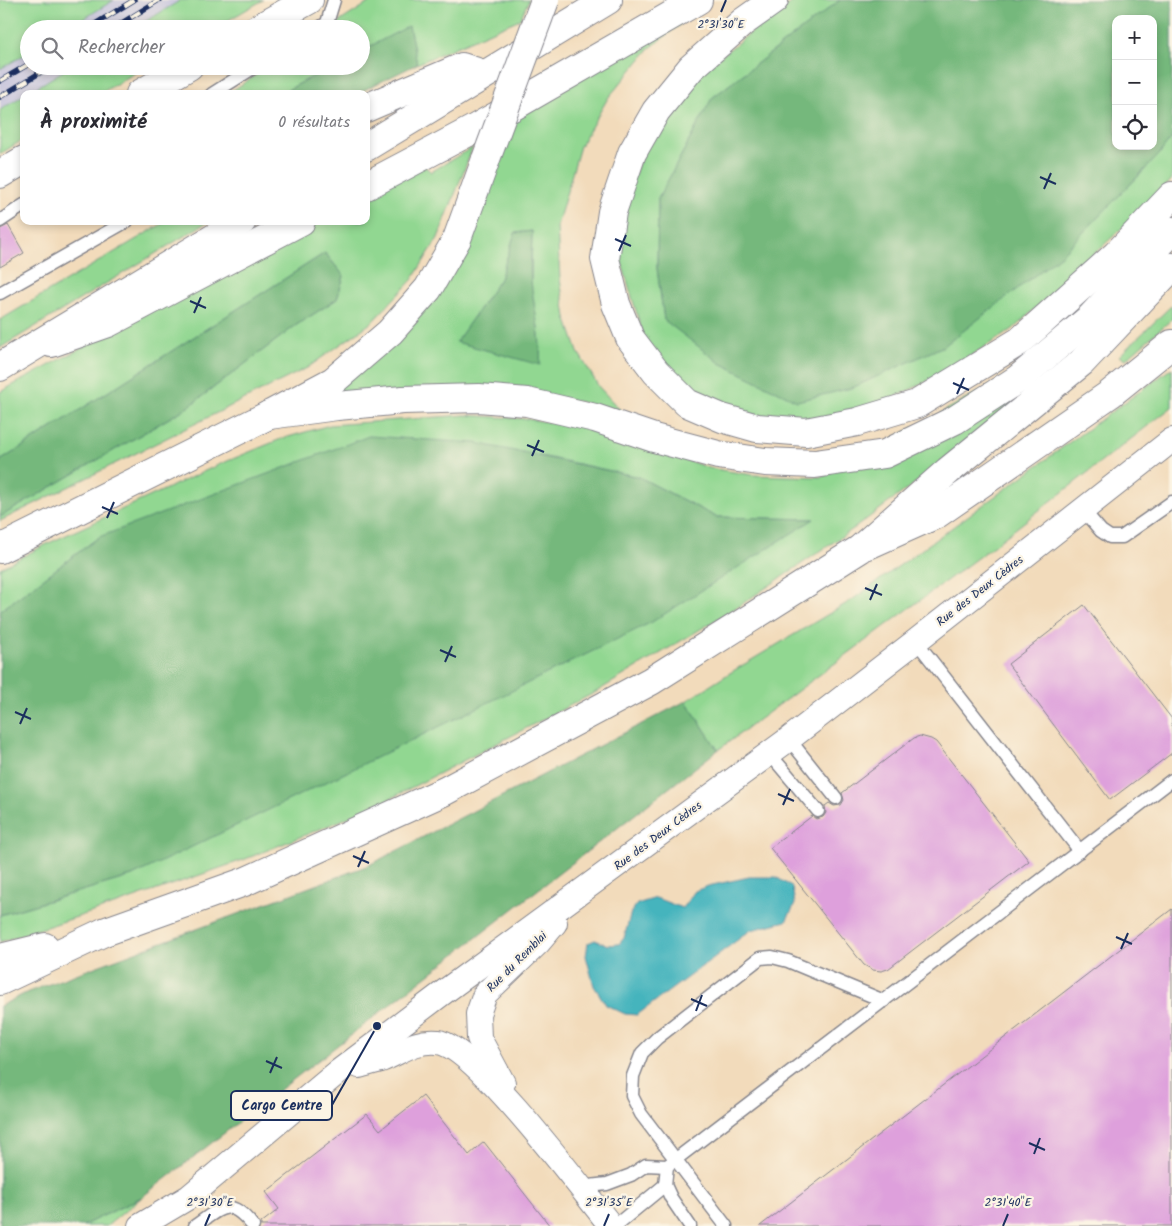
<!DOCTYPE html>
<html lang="fr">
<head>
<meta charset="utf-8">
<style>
  :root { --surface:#fff; --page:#f2f2f3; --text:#2b2b33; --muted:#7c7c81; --line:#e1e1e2 }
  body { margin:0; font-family:Kalam,sans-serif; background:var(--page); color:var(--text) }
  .controls { position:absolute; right:15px; top:15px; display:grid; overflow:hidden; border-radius:10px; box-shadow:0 2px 8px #0003 }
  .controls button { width:45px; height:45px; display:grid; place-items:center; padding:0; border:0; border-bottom:1px solid var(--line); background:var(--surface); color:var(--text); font:25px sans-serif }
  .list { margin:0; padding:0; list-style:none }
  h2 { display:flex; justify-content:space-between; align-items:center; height:65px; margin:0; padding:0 20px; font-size:21px }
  h2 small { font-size:16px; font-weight:400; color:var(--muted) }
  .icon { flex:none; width:28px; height:28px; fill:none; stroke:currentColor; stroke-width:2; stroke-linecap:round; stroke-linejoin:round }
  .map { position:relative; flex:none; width:1172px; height:1226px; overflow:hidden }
  .search { position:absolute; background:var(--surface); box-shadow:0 2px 8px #0003; left:20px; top:20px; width:350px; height:55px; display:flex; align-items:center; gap:12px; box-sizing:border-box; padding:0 18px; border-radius:28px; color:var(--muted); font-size:19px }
  .panel { position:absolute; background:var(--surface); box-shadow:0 2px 8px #0003; left:20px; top:90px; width:350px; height:135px; border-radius:10px }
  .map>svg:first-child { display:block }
  .industrial { fill:#c2c1dc }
  .green { fill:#91d791; stroke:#568378; fill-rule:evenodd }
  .forest { fill:#74b87b; stroke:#48746c; fill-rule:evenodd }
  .water { fill:#45b4bd; stroke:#30728e }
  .building { fill:#dea0dc }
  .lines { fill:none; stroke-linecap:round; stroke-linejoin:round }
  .service-casing { stroke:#86858c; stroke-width:15 }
  .minor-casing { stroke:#86858c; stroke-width:26 }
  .tertiary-casing { stroke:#86858c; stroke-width:30 }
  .secondary-casing { stroke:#86858c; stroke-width:30 }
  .motorway-casing { stroke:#86858c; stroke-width:30 }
  .service { stroke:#fff; stroke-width:12 }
  .minor { stroke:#fff; stroke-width:24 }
  .tertiary { stroke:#fff; stroke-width:28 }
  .secondary { stroke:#fff; stroke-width:28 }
  .motorway { stroke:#fff; stroke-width:28 }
  .rail-casing { stroke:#1b2f5e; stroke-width:5.5 }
  .rail { stroke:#fcf5e5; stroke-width:4; stroke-dasharray:11; stroke-linecap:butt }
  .tertiary-bridge-casing { stroke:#86858c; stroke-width:30; stroke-linecap:butt }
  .tertiary-bridge { stroke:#fff; stroke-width:28 }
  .ticks { fill:none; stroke:#1b2f5e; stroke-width:2 }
  .labels { text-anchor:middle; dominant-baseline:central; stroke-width:4.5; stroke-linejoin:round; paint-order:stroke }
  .street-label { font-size:12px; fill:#1b2f5e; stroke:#fcf5e5 }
  .ticks-label { font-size:12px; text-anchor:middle; fill:#1b2f5e; stroke:#fcf5e5; stroke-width:4.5; stroke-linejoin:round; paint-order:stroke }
  .leader { fill:none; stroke:#1b2f5e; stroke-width:2 }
  .callout-dot { fill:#1b2f5e; stroke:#fcf5e5; stroke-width:2 }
  .callout { fill:#fcf5e5; stroke:#1b2f5e; stroke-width:2 }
  .callout-label { font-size:14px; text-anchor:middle; font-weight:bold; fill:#1b2f5e }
</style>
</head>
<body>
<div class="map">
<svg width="1172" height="1226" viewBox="0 0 1172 1226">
  <rect width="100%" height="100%" fill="#fcf5e5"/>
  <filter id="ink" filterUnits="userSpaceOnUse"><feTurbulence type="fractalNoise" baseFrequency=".02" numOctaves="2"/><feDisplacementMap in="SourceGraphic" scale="10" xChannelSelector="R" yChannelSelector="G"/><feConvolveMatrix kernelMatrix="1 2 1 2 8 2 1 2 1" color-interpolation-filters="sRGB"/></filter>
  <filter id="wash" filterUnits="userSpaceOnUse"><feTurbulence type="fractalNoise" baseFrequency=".0096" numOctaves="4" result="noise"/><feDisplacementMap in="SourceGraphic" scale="20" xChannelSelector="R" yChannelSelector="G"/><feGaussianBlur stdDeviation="1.12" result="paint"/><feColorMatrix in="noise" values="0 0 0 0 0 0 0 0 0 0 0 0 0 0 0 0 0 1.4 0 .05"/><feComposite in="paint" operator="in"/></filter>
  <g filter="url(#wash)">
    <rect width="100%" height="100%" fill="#f2dbbb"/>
    <g class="industrial">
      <path d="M 114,0 L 181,0 L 133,29 L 67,29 Z"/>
      <path d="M 29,52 L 29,66 L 71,66 L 0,110 L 0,69 Z"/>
    </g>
    <g class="green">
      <path d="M 0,0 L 114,0 L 67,29 L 29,29 L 29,52 L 0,69 Z"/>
      <path d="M 181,0 L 263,0 L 213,29 L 133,29 Z"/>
      <path d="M 373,0 L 529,0 L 520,19 L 417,64 L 409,27 L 361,51 L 361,29 L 328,29 Z"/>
      <path d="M 797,0 L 840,0 L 712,98 L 658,199 L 657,268 L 664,320 L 1061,255 L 1158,156 L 1172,136 L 1172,179 L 1160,193 L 1013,329 L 940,375 L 862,413 L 805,421 L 760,417 L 717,403 L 679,379 L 645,341 L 618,250 L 627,195 L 646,144 L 693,78 L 782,8 Z"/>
      <path d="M 701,8 L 649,49 L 608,98 L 580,146 L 557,226 L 560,279 L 566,317 L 578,352 L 599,387 L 622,412 L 564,398 L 326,394 L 455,257 L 514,124 L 527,105 ZM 532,231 L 531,286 L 539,337 L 457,342 L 500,279 L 515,233 Z"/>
      <path d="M 71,66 L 147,66 L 99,94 L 26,94 Z"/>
      <path d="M 270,66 L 333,66 L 280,94 L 227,94 Z"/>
      <path d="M 24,95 L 24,139 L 0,154 L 0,110 Z"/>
      <path d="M 473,147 L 438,238 L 412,280 L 371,323 L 307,368 L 0,521 L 0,517 L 188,407 L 295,326 L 337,299 L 344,276 L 325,253 L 0,461 L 0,392 L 317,221 L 366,221 L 366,194 L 422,164 L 431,172 Z"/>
      <path d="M 167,221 L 209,221 L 0,348 L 0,320 Z"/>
      <path d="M 1172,305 L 1172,319 L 1126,359 L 1119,356 Z"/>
      <path d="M 1081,337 L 1078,350 L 984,432 L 856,527 L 739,606 L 596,692 L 372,808 L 243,860 L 117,904 L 0,942 L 0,915 L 132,876 L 813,519 L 716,517 L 639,477 L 518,451 L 95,540 L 0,611 L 0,568 L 49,543 L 218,465 L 281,439 L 330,425 L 465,415 L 527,419 L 576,426 L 642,444 L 709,468 L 753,475 L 822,477 Z"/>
      <path d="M 1172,368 L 1172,407 L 992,547 L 718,750 L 686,701 L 733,671 L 852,600 Z"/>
      <path d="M 142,1197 L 107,1226 L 82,1226 Z"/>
    </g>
    <g class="forest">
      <path d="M 840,0 L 1172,0 L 1172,137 L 1158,156 L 1061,255 L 944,346 L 852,388 L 797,401 L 720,363 L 664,320 L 657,268 L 658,199 L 712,98 ZM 1116,19 L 1153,19 L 1153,146 L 1116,146 Z"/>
      <path d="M 409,26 L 417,64 L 356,94 L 280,94 L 333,66 L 361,66 L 361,51 Z"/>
      <path d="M 532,231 C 532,250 529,270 532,289 C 535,314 542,340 540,365 L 456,342 L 500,279 L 515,233 Z"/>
      <path d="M 325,253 L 344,276 L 337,299 L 295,326 L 188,407 L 0,517 L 0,461 Z"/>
      <path d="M 369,436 L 476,443 L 639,477 L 716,517 L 814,519 L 652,622 L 349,771 L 132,876 L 0,915 L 0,611 L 99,537 Z"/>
      <path d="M 686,701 L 718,750 L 142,1197 L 82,1226 L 0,1226 L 0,1006 L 28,992 L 369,865 Z"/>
    </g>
    <path class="water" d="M 749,877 L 776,877 L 792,887 L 795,904 L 786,921 L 751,930 L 637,1015 L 625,1014 L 606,1005 L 594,986 L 586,956 L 588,943 L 595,940 L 608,945 L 619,944 L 624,938 L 631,912 L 637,904 L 656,898 L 682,908 L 695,891 L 708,886 Z"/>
    <g id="blocks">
      <g class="building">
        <path d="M 8,225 L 24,253 L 0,267 L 0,229 Z"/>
        <path d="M 1084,605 L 1172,719 L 1172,753 L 1110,800 L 1008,664 Z"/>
        <path d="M 920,736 L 931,739 L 936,742 L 1029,861 L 888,969 L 881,971 L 873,970 L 864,965 L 770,848 L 812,816 L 816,819 L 823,817 L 826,813 L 825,806 L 829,803 L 834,806 L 841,805 L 844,800 L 842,793 L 914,738 Z"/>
        <path d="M 1172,909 L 1172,1226 L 760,1226 Z"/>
        <path d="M 423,1096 L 469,1155 L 484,1142 L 550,1226 L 261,1226 L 261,1223 L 279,1209 L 266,1192 L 367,1114 L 380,1130 Z"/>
      </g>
    </g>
  </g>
  <g filter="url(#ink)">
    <use href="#blocks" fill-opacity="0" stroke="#86858c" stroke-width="1"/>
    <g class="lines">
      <g class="service-casing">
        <g id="service">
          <path d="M 318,29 L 327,23 L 334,0"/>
          <path d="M 212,94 L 256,66"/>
          <path d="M 0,221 L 24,205"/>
          <path d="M 0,293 L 127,221"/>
          <path d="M 1083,510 L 1101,531 L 1110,537 L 1122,537 L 1172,502"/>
          <path d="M 916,641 L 1080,851"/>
          <path d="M 789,739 L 836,798"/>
          <path d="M 769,753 L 818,811"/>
          <path d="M 667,1166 L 665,1185 L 671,1198 L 690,1226"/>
          <path d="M 580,1187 L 607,1184 L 631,1175 L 646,1165 L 667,1166 L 1172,780"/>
          <path d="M 195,1226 C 222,1207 229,1196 253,1226"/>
          <path d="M 615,1226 L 665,1185"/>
          <path d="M 726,1226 L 641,1114 L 632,1096 L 633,1076 L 642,1053 L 657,1038 L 760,958 L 772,957 L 788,961 L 884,1001"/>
        </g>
      </g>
      <g class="minor-casing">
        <g id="minor">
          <path d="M 359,1066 C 366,1064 374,1062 381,1060 C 401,1052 414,1040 438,1042 C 476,1047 583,1191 611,1226"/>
          <path d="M 503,1083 L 479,1038 L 478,1014 L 485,994 L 539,942 L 555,923"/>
          <path d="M 140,1226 L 189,1197 L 338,1072 L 444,992 L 789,739 L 916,641 L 1172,440"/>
        </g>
      </g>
      <g class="tertiary-casing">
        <g id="tertiary">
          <path d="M 774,0 L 743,22 L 691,68 L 656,111 L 632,153 L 612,212 L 605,259 L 616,304 L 630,338 L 656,372 L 687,403 L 722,418 L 757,428 L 806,432 L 857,422 L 917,404 L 1020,341 L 1116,255 L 1172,196"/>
          <path d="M 366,186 L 474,129 L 698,0"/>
          <path d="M 51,343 L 108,323 L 301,221"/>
          <path d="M 269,415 L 337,406 L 403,400 L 479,398 L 527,402 L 595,418 L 654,438 L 718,455 L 765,462 L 815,464 L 885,454 L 955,420 L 1018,379 L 1088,320 L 1172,231"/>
          <path d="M 868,545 L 937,514 L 1110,394 L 1172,344"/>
          <path d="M 0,549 L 269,415 L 333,381 L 390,332 L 428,289 L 457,239 L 486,159"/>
        </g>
      </g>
      <g class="secondary-casing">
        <g id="secondary">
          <path d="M 366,108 L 462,67 L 483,74"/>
          <path d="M 366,147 L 608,0"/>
          <path d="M 0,367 L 242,221"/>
          <path d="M 0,958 L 45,947"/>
          <path d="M 0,981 L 104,932 L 244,882 L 445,791 L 651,681 L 860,549 L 948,471 L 1082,362 L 1172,267"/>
        </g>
      </g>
      <g class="motorway-casing">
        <g id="motorway">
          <path d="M 257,29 L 309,0"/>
          <path d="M 140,94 L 189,66"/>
          <path d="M 0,174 L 24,160"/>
        </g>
      </g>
      <use href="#service" class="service"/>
      <use href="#minor" class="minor"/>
      <use href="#tertiary" class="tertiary"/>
      <use href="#secondary" class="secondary"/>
      <use href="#motorway" class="motorway"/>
      <g class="rail-casing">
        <g id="rail">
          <path d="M 87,29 L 134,0"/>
          <path d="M 112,29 L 159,0"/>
          <path d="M 0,81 L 29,64"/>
          <path d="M 0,97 L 51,66"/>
        </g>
      </g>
      <use href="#rail" class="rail"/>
      <g class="tertiary-bridge-casing">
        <path id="tertiary-bridge" d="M 486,159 L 545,0"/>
      </g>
      <use href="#tertiary-bridge" class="tertiary-bridge"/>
    </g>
  </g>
  <path class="ticks" d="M 721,12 L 726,0M 1040,177 L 1056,184M 1044,189 L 1051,173M 615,239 L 631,246M 619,251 L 626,235M 190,301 L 206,308M 194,313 L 201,297M 953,383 L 969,390M 957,394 L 964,378M 527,445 L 544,452M 532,456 L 539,440M 102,507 L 118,514M 107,518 L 114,502M 865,588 L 882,595M 870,600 L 877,584M 440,650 L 456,657M 445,662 L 452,646M 15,712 L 31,719M 20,724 L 27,708M 778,794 L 794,801M 783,805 L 790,789M 353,856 L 369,863M 358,867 L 365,851M 1116,937 L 1132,944M 1121,949 L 1128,933M 691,999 L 707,1006M 696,1011 L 702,995M 266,1061 L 282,1068M 270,1073 L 277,1057M 1029,1143 L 1045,1150M 1034,1154 L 1040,1138M 205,1226 L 210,1214M 604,1226 L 609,1214M 1003,1226 L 1008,1214"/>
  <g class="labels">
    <g class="street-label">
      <text transform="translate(980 591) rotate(-38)">Rue des Deux Cèdres</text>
      <text transform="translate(658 836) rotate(-37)">Rue des Deux Cèdres</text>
      <text transform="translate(517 962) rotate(-45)">Rue du Remblai</text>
    </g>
  </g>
  <g class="ticks-label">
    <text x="721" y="28">2°31'30"E</text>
    <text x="210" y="1206">2°31'30"E</text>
    <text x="609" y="1206">2°31'35"E</text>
    <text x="1008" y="1206">2°31'40"E</text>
  </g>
  <path class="leader" d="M377 1026L332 1105"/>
  <circle class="callout-dot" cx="377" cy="1026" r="5"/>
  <rect class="callout" x="231" y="1091" width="101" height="29" rx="5"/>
  <g class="callout-label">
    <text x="282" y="1110">Cargo Centre</text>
  </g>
</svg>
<div class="controls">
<button>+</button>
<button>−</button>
<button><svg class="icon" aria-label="locate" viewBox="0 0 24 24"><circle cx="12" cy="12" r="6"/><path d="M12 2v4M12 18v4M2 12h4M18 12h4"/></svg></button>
</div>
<div class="search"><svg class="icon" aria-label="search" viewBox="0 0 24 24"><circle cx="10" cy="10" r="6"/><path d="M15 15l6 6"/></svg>Rechercher</div>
<section class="panel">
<h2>À proximité<small>0 résultats</small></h2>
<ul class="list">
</ul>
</section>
</div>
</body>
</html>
